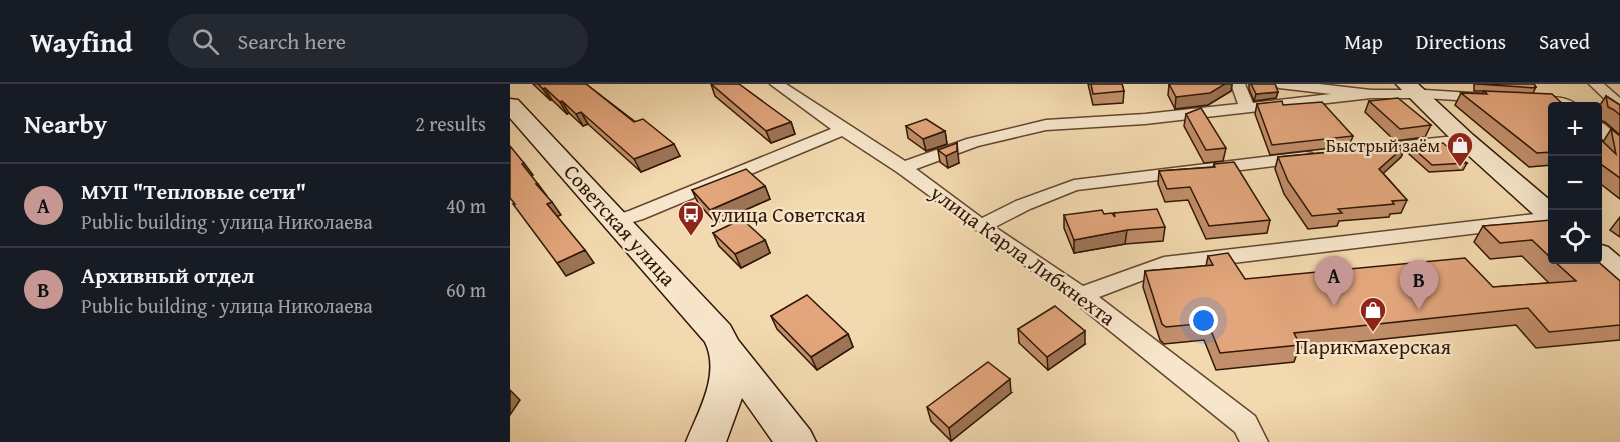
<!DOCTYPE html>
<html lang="en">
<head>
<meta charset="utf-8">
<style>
  :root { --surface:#171b24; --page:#242831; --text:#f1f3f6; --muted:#9ea1a6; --line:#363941; --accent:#c59692 }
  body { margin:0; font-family:"Gentium Book Plus",serif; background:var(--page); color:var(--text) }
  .controls { position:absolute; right:18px; top:18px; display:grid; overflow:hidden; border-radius:6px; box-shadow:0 6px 24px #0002 }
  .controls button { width:54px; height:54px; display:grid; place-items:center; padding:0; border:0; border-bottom:2px solid var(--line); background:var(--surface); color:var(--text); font:30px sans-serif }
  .you { position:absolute; left:694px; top:237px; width:21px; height:21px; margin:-15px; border:4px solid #fff; border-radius:50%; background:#1a73e8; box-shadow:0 0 0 9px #1a73e833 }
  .badge { display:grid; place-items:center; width:39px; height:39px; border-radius:50%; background:var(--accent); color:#111; font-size:20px; font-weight:700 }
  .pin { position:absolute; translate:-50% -50px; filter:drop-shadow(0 2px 3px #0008) }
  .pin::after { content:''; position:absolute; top:32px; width:21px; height:18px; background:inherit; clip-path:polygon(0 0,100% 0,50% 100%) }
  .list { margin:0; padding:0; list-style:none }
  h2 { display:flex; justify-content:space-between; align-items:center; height:78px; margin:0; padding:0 24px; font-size:26px }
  h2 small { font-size:20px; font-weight:400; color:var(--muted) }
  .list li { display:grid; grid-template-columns:39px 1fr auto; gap:18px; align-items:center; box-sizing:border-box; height:84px; padding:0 24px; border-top:2px solid var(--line) }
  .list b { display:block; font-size:22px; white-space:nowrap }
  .list p { margin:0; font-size:20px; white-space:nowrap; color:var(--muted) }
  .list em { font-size:20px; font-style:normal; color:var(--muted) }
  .icon { flex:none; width:33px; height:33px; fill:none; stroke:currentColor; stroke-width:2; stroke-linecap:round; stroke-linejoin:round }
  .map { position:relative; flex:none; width:1110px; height:358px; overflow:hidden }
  header { display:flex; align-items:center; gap:36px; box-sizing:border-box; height:84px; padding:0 30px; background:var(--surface); border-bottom:2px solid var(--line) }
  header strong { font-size:28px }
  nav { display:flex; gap:33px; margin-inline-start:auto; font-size:21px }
  .search { width:420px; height:54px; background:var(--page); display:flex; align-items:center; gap:15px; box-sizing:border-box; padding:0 21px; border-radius:33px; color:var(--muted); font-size:22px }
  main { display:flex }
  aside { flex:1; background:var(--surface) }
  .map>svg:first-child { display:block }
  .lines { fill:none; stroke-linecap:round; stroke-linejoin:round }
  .street-casing { stroke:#61472f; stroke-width:3 }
  .secondary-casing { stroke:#301604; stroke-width:3 }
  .street { fill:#f7e6cb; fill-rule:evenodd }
  .secondary { fill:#f7e6cb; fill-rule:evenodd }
  .wall { fill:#c28e6b; stroke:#301604; stroke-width:1.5 }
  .shaded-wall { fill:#9e7457; stroke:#301604; stroke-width:1.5 }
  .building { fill:#e2a57c; stroke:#301604; stroke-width:1.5 }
  .labels { text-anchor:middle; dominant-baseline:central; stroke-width:4.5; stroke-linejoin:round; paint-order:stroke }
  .far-poi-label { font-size:18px; fill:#301604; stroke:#f7e6cb; text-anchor:end }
  .poi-label { font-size:21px; fill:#301604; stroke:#f7e6cb; text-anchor:start }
  .street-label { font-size:21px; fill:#301604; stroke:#f7e6cb }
</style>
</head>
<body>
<header>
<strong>Wayfind</strong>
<div class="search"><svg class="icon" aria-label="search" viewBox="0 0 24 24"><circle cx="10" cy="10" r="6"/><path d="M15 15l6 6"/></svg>Search here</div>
<nav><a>Map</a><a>Directions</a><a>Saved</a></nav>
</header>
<main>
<aside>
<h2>Nearby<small>2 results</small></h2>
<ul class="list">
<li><span class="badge">A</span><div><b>МУП &quot;Тепловые сети&quot;</b><p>Public building · улица Николаева</p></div><em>40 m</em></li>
<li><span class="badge">B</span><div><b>Архивный отдел</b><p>Public building · улица Николаева</p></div><em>60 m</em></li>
</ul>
</aside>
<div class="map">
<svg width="1110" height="358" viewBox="0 0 1110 358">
  <rect width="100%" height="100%" fill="#f3d9af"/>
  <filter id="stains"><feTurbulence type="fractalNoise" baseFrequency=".00333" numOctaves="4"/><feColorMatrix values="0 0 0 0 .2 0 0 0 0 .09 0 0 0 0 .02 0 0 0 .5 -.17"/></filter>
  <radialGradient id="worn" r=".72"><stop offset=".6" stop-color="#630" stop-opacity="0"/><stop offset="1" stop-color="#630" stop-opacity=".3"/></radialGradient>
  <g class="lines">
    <g class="street-casing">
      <g id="street">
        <path d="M 260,0 L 276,0 L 395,77 L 457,55 L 536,36 L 635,30 L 728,20 L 721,0 L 735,0 L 743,19 L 821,10 L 769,4 L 762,0 L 809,0 L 861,6 L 915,6 L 977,10 L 984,14 L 977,18 L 915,14 L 861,14 L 635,40 L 536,46 L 468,62 L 406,85 L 472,134 L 506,117 L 564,96 L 796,68 L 802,69 L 805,73 L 802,77 L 796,78 L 567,106 L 520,125 L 485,143 L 573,202 L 654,173 L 1042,128 L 1042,140 L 657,187 L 589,213 L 745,332 L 758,358 L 730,358 L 725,348 L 563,217 L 387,88 L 332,52 L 133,135 L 106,143 L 99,141 L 96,137 L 99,133 L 119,127 L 321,45 Z"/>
        <path d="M 1079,0 L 1094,0 L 1110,14 L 1110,27 L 1105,25 Z"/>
        <path d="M 1023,13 C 1037,13 1057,11 1068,22 L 1018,20 L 1016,17 L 1018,14 Z"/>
        <path d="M 1088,38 L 1094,40 L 1110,53 L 1110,66 L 1104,65 L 1088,51 Z"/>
        <path d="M 955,51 L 963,56 L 961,59 L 868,70 L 860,65 L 868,60 Z"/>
      </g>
    </g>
    <g class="secondary-casing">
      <g id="secondary">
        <path d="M 886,0 L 908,0 L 963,51 L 1042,118 L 1042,140 L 1032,138 L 947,61 Z"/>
        <path d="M 0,15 L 8,16 L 220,241 L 228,256 L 300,346 L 306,358 L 263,358 L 232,314 L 216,358 L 176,358 C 188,328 211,290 195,258 L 0,34 Z"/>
        <path d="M 1088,160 L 1098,163 L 1110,173 L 1110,199 L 1099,196 L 1077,176 L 1088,176 Z"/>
      </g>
    </g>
    <use href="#street" class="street"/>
    <use href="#secondary" class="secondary"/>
  </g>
  <g class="wall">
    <path d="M 23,0 L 76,0 L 170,72 L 131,88 L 78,40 L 73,42 L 59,29 L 57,30 L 42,16 L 40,16 Z"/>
    <path d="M 201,0 L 281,38 L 285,50 L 261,59 L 205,12 Z"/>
    <path d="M 578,0 L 612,0 L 614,7 L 613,19 L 583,21 Z"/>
    <path d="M 659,0 L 722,0 L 721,7 L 698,21 L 665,25 L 658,11 Z"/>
    <path d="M 739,0 L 765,0 L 768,8 L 766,14 L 744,17 L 739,5 Z"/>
    <path d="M 964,0 L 1024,0 L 1026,3 L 1023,9 L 1042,22 L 1042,81 L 1019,83 L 945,21 L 951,9 L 972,10 L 974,7 L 964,7 Z"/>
    <path d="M 1096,12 L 1110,21 L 1110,51 L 1095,38 L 1089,36 L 1088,24 Z"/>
    <path d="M 859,17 L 921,41 L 915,53 L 885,57 L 855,28 Z"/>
    <path d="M 747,20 L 773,21 L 843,52 L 839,62 L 760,71 L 745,30 Z"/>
    <path d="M 676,30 L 716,64 L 713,77 L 694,79 L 674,42 Z"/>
    <path d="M 396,42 L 435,47 L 437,60 L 416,67 L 398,54 Z"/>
    <path d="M 1101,45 L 1110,52 L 1110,115 L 1088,98 L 1088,53 L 1093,58 Z"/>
    <path d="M 896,61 L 891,73 L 873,89 L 897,116 L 891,129 L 880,130 L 879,133 L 829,137 L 827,142 L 798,145 L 774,110 L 765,85 L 768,73 Z"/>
    <path d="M 902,63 L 957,79 L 953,86 L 919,88 L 899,70 Z"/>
    <path d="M 428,66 L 449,79 L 438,84 L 430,78 Z"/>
    <path d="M 704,80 L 760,136 L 757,149 L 696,155 L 678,116 L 655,118 L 648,100 L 649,87 L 703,83 Z"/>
    <path d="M 255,102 L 260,115 L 206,139 L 188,119 L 182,106 Z"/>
    <path d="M 604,129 L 655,143 L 653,157 L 615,160 L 564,169 L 554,144 L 554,131 L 594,130 L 604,132 Z"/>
    <path d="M 1110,133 L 1110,153 L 1100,146 Z"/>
    <path d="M 1042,137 L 1042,176 L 1086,176 L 1110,197 L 1110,256 L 1026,264 L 1006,241 L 789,264 L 784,278 L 706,286 L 694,256 L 654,260 L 650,256 L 633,203 L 635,187 L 696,182 L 698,172 L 735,195 L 983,203 L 1039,199 L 1012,172 L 980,175 L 964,158 L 973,142 Z"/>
    <path d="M 203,149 L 255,156 L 260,169 L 231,184 L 209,162 Z"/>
    <path d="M 261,232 L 338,250 L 343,263 L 307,286 L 267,245 Z"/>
    <path d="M 508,245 L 575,260 L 538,286 L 509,259 Z"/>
    <path d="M 501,309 L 441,357 L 421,337 L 417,323 Z"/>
  </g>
  <g class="shaded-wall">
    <path d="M 715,0 L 722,0 L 721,7 L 698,21 L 665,25 L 666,13 Z"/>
    <path d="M 35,4 L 42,16 L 40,16 L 33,5 Z"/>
    <path d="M 768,8 L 766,14 L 744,17 L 746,10 Z"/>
    <path d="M 52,17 L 59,29 L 57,30 L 50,18 Z"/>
    <path d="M 71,28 L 78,40 L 73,42 L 66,30 Z"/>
    <path d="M 281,38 L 285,50 L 261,59 L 256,47 Z"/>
    <path d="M 435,47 L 437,60 L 416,67 L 413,55 Z"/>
    <path d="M 447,59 L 449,79 L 438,84 L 436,72 Z"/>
    <path d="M 164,60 L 170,72 L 131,88 L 124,75 Z"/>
    <path d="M 896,61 L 891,73 L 864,98 L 869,85 Z"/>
    <path d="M 14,79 L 23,91 L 21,92 L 12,80 Z"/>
    <path d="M 26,100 L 28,100 L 37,112 Z"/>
    <path d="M 255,102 L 260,115 L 206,139 L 200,126 Z"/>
    <path d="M 42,118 L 51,131 L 46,133 L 37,120 Z"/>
    <path d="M 617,146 L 615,160 L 564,169 L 564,156 Z"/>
    <path d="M 255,156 L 260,169 L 231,184 L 225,170 Z"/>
    <path d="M 75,166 L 84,179 L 56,192 L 47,179 Z"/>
    <path d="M 575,247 L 575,260 L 538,286 L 537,273 Z"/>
    <path d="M 338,250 L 343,263 L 307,286 L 301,273 Z"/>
    <path d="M 500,295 L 501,309 L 441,357 L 439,344 Z"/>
    <path d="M 0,306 L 10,316 L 0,331 Z"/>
  </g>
  <g class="building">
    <path d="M 28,0 L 76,0 L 124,38 L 133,35 L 164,60 L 124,75 L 71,28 L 66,30 L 52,17 L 50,18 L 35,4 L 33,5 Z"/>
    <path d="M 201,0 L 229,0 L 281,38 L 256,47 Z"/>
    <path d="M 581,0 L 612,0 L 614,7 L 583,10 Z"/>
    <path d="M 659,0 L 715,0 L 700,9 L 666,13 Z"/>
    <path d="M 741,0 L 765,0 L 768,8 L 746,10 Z"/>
    <path d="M 967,0 L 1024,0 L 1026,3 L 1024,3 L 1026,4 Z"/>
    <path d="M 974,7 L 1042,10 L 1055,22 L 1042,22 L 1042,68 L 1027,69 L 951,9 L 977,10 Z"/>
    <path d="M 1096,12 L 1110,21 L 1110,31 L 1104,26 L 1098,23 Z"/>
    <path d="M 888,14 L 921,41 L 890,45 L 859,17 Z"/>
    <path d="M 772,17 L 773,21 L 812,18 L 843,52 L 762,61 L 747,20 Z"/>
    <path d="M 691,24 L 716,64 L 696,66 L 676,30 Z"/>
    <path d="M 416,35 L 435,47 L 413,55 L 396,42 Z"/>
    <path d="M 1101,45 L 1110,52 L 1110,94 L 1088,78 L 1088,53 L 1106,70 Z"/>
    <path d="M 447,59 L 447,67 L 436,72 L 428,66 Z"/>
    <path d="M 933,59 L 957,79 L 922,81 L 902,63 Z"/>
    <path d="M 896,61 L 869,85 L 897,116 L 882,117 L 884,120 L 828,125 L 832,129 L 802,132 L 778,97 L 768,73 Z"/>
    <path d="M 0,62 L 14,79 L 12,80 L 28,100 L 26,100 L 42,118 L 37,120 L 75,166 L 47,179 L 3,120 L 5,120 L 0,114 Z"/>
    <path d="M 724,78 L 760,136 L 699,142 L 680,103 L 657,105 L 649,87 L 705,83 L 704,80 Z"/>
    <path d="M 236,85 L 255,102 L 200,126 L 182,106 Z"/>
    <path d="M 647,125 L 655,143 L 617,146 L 564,156 L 554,131 L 592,126 L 594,130 L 602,129 L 605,133 L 604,129 Z"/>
    <path d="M 232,135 L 255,156 L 225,170 L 203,149 Z"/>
    <path d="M 1041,136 L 1042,137 L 1042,175 L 1022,156 L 990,159 L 973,142 Z"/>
    <path d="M 718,169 L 735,195 L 955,174 L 983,203 L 1066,197 L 1043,176 L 1086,176 L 1110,197 L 1110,241 L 1039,248 L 1018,224 L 784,249 L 790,261 L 710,269 L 698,239 L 656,243 L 652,240 L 635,187 L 703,181 L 698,172 Z"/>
    <path d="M 297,211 L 338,250 L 301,273 L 261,232 Z"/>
    <path d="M 545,222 L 575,247 L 537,273 L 508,245 Z"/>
    <path d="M 478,278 L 500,295 L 439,344 L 417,323 Z"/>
  </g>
  <defs>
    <g id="shop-pin" transform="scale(1.35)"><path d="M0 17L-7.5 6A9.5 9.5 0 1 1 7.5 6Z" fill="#8f2418" stroke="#f7e6cb"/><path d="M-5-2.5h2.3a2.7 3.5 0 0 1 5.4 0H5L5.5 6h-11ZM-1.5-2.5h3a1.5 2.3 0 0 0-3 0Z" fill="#fff"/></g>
    <g id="bus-pin" transform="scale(1.35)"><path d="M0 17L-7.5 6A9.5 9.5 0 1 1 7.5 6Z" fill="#8f2418" stroke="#f7e6cb"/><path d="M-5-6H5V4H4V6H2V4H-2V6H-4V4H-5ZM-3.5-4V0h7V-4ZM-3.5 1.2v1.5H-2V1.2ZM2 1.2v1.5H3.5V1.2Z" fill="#fff"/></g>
  </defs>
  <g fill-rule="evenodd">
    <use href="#shop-pin" x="950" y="61"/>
    <use href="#bus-pin" x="181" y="130"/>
    <use href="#shop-pin" x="863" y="226"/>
  </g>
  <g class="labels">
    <g class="far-poi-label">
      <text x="930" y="61">Быстрый заём</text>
    </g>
    <g class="poi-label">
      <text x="201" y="130">улица Советская</text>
      <text x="863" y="262" text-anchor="middle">Парикмахерская</text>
    </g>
    <g class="street-label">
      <text transform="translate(110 141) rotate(48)">Советская улица</text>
      <text transform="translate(513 171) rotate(36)">улица Карла Либкнехта</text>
    </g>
  </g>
  <rect width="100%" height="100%" filter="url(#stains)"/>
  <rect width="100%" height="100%" fill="url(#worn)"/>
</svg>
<div class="controls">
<button>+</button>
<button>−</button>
<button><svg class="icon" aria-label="locate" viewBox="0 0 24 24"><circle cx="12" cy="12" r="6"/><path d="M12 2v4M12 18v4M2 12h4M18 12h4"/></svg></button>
</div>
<div class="you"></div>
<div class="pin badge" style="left:824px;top:222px">A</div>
<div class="pin badge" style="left:909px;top:226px">B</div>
</div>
</main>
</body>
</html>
